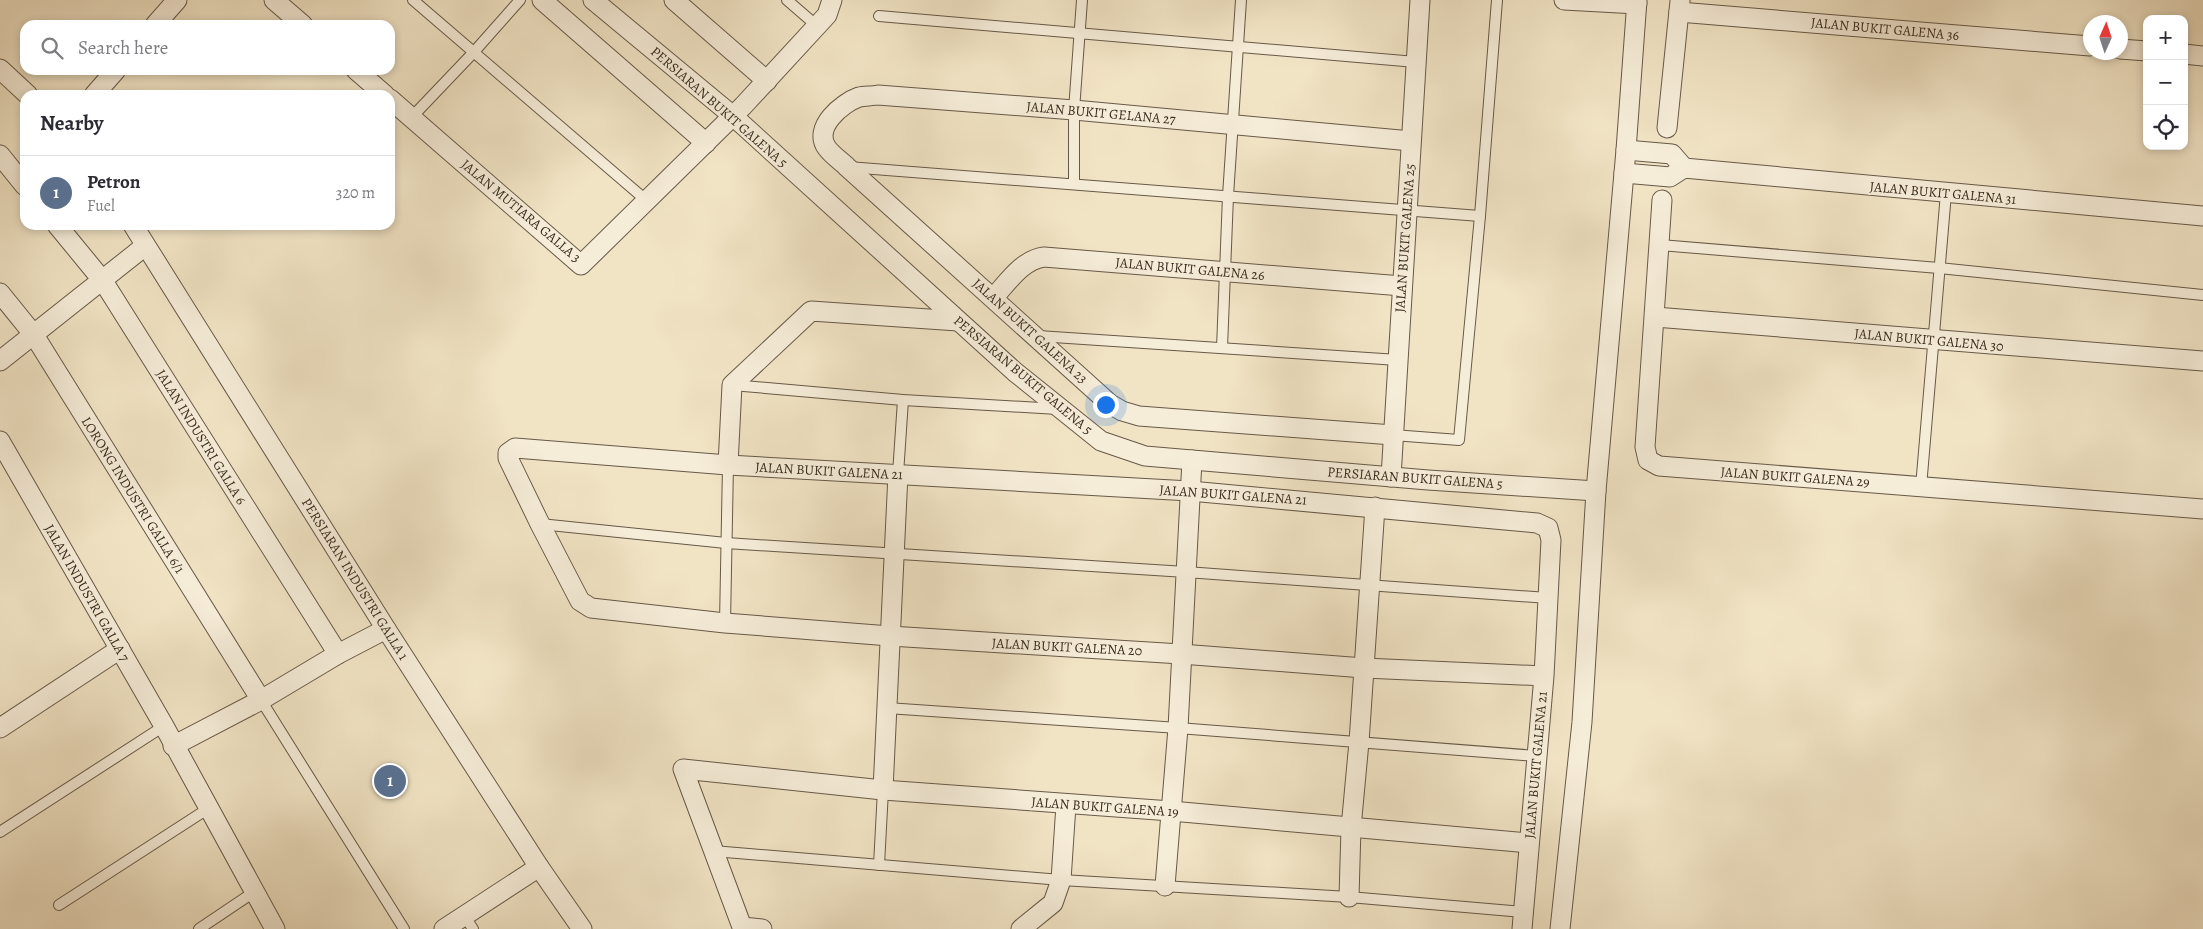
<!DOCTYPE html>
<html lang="en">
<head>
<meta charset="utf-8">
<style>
  :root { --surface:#fff; --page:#f7f7f7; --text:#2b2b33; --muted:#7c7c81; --line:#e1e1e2; --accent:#b45309 }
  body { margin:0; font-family:Alegreya,serif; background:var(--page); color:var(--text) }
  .controls { position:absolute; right:15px; top:15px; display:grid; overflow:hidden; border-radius:10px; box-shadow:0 2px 8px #0003 }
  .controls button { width:45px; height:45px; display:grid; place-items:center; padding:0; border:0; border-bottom:1px solid var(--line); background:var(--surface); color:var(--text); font:25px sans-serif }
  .compass { position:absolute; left:2083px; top:15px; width:45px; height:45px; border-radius:50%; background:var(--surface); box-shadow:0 2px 8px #0003; rotate:3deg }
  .you { position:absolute; left:1105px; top:404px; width:18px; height:18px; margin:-12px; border:4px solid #fff; border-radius:50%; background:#1a73e8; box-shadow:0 0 0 8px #1a73e833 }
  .badge { display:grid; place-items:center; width:32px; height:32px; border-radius:50%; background:var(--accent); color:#fff; font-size:16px; font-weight:700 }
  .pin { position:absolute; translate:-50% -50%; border:2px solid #fff; box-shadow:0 1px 5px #0006 }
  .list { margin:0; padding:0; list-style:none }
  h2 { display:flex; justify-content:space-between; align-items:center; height:65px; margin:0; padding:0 20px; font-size:21px }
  h2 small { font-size:16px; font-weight:400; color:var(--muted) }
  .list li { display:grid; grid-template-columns:32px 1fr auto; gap:15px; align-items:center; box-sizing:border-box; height:75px; padding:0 20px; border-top:1px solid var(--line) }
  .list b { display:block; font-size:19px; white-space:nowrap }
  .list p { margin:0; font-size:16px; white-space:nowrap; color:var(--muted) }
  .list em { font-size:16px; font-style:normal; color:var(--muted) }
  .icon { flex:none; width:28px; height:28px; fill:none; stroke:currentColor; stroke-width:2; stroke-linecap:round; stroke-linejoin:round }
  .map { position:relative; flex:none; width:2203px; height:929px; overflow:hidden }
  .search { position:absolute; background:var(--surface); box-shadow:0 2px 8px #0003; left:20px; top:20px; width:375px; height:55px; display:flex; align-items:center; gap:12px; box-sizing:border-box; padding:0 18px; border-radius:15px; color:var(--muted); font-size:19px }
  .panel { position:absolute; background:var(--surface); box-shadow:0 2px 8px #0003; left:20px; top:90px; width:375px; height:140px; border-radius:15px }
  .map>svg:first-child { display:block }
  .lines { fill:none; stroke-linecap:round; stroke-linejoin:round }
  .lane-casing { stroke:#675948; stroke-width:12 }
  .street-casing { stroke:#675948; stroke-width:21 }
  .lane { stroke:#f6edd9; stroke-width:10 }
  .street { stroke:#f6edd9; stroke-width:19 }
  .labels { text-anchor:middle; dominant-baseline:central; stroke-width:4; stroke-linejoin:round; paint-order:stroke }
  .street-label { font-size:14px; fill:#392b1e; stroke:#f6edd9 }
</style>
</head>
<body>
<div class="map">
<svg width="2203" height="929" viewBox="0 0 2203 929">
  <rect width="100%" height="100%" fill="#f1e4c5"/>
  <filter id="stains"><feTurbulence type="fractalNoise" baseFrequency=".004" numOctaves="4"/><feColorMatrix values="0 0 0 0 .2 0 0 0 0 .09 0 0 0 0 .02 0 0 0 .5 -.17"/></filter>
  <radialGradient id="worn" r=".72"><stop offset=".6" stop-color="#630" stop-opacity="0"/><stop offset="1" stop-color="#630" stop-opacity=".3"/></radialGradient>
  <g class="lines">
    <g class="lane-casing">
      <g id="lane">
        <path d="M 413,0 L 647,201"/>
        <path d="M 787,0 L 817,26"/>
        <path d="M 879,16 L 1416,62"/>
        <path d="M 411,118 L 473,53 L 520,0"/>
        <path d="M 848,167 L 1480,216"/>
        <path d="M 1074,184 L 1074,110 L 1082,0"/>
        <path d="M 1660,245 L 1939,268 L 2203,295"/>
        <path d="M 1038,336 L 1398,360"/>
        <path d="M 1222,348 L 1228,196 L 1241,0"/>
        <path d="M 732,385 L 903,400 L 1058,409"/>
        <path d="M 1393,435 L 1459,440 L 1480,216 L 1497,0"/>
        <path d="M 898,474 L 903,400"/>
        <path d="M 1921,487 L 1946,193"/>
        <path d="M 540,524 L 726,543 L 1186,572 L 1548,598"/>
        <path d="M 725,623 L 728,465"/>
        <path d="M 261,700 L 404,929"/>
        <path d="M 887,708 L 1178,728 L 1537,756"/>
        <path d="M 0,832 L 164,726"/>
        <path d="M 713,851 L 1061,880 L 1349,897 L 1523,912"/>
        <path d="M 879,865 L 883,790"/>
        <path d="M 59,905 L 209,808"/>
        <path d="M 464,915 L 473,929"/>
        <path d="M 199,929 L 254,892"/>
      </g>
    </g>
    <g class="street-casing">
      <g id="street">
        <path d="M 274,0 L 303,25"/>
        <path d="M 542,0 L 706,143"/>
        <path d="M 593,0 L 733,116 L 1015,372 L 1101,441 L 1145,456 L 1428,480 L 1596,491"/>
        <path d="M 674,0 L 767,81"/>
        <path d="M 1564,0 L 1637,4"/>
        <path d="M 1679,12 L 2090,46"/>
        <path d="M 155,25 L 177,0"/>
        <path d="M 2120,49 L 2147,51"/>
        <path d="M 2184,54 L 2203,56"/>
        <path d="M 0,69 L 28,95"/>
        <path d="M 356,70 L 385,95"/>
        <path d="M 94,95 L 116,70"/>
        <path d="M 390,99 L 581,265 L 743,106 L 827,15 L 832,0"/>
        <path d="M 1667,128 L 1680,1"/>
        <path d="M 1626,150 L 1672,154 L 1684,168"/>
        <path d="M 0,155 L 25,186"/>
        <path d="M 1624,173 L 1670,177 L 1684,168 L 2203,216"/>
        <path d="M 1662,200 L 1645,447 L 1648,460 L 1659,466 L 2203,509"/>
        <path d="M 57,225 L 103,281 L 338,654"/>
        <path d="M 133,225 L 386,629 L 539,867 L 582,929"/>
        <path d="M 0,293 L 34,335 L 261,700"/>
        <path d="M 994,297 C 1008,282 1022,260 1044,257 L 1402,286"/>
        <path d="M 1655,317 L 2203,361"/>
        <path d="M 0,361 L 145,246"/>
        <path d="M 1393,435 L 1139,416 L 1122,411 L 1110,404 L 847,167 C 841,161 832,155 827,148 C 812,128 842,103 859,97 C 864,96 872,96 878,95 L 1074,110 L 1411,141"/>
        <path d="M 0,441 L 164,726 L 275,929"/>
        <path d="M 728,465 L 732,385 L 811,311 L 958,321"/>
        <path d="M 1391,477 L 1420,0"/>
        <path d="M 0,728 L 120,649"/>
        <path d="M 173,746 L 261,700 L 338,654 L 386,629"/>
        <path d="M 883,790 L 898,474"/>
        <path d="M 1165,886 L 1178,728 L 1192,460"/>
        <path d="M 1349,897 L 1351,828 L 1359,742 L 1375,507"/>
        <path d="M 444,929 L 539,867"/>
        <path d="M 762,929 L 742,927 L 683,769 L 883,790 L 1171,811 L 1528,843"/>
        <path d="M 1021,929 L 1053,903 L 1061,880 L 1066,805"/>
        <path d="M 1522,929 L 1544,676 L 1551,540 L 1548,528 L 1537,523 L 1190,491 L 728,465 L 515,448 L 508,453 L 508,458 L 540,524 L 580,601 L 591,608 L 725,623 L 890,636 L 1181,654 L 1364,668 L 1544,676"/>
        <path d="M 1560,929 L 1582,722 L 1596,491 L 1626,150 L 1637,0"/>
      </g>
    </g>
    <use href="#lane" class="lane"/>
    <use href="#street" class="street"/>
  </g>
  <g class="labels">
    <g class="street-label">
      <text transform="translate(1885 29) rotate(5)">JALAN BUKIT GALENA 36</text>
      <text transform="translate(719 107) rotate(41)">PERSIARAN BUKIT GALENA 5</text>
      <text transform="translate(1101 113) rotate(5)">JALAN BUKIT GELANA 27</text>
      <text transform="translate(1943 193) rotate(5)">JALAN BUKIT GALENA 31</text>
      <text transform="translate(521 211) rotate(40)">JALAN MUTIARA GALLA 3</text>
      <text transform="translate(1405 238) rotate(-86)">JALAN BUKIT GALENA 25</text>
      <text transform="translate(1190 269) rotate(5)">JALAN BUKIT GALENA 26</text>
      <text transform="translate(1030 331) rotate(42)">JALAN BUKIT GALENA 23</text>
      <text transform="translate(1929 340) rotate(5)">JALAN BUKIT GALENA 30</text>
      <text transform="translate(1023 375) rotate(40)">PERSIARAN BUKIT GALENA 5</text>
      <text transform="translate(201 437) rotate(58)">JALAN INDUSTRI GALLA 6</text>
      <text transform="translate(829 471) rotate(3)">JALAN BUKIT GALENA 21</text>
      <text transform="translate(1795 477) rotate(4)">JALAN BUKIT GALENA 29</text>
      <text transform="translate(1415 478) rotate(4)">PERSIARAN BUKIT GALENA 5</text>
      <text transform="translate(133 495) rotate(58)">LORONG INDUSTRI GALLA 6/1</text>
      <text transform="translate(1233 495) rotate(4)">JALAN BUKIT GALENA 21</text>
      <text transform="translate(355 579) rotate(58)">PERSIARAN INDUSTRI GALLA 1</text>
      <text transform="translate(87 593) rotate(60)">JALAN INDUSTRI GALLA 7</text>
      <text transform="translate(1067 647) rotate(3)">JALAN BUKIT GALENA 20</text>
      <text transform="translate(1536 765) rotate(-85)">JALAN BUKIT GALENA 21</text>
      <text transform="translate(1105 807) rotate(4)">JALAN BUKIT GALENA 19</text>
    </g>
  </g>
  <rect width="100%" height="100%" filter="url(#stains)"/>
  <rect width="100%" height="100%" fill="url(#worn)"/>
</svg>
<div class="controls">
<button>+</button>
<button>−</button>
<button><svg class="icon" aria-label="locate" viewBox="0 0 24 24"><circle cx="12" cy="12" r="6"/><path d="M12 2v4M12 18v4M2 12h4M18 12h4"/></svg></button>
</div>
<svg class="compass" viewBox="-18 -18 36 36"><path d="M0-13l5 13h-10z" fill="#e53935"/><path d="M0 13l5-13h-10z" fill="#7c7c81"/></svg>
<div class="you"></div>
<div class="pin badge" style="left:390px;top:781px;background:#5c6f8a">1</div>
<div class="search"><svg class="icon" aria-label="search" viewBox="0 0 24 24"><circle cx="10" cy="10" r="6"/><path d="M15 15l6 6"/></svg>Search here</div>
<section class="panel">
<h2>Nearby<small></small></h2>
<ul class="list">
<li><span class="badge" style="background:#5c6f8a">1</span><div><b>Petron</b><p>Fuel</p></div><em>320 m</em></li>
</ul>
</section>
</div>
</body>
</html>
